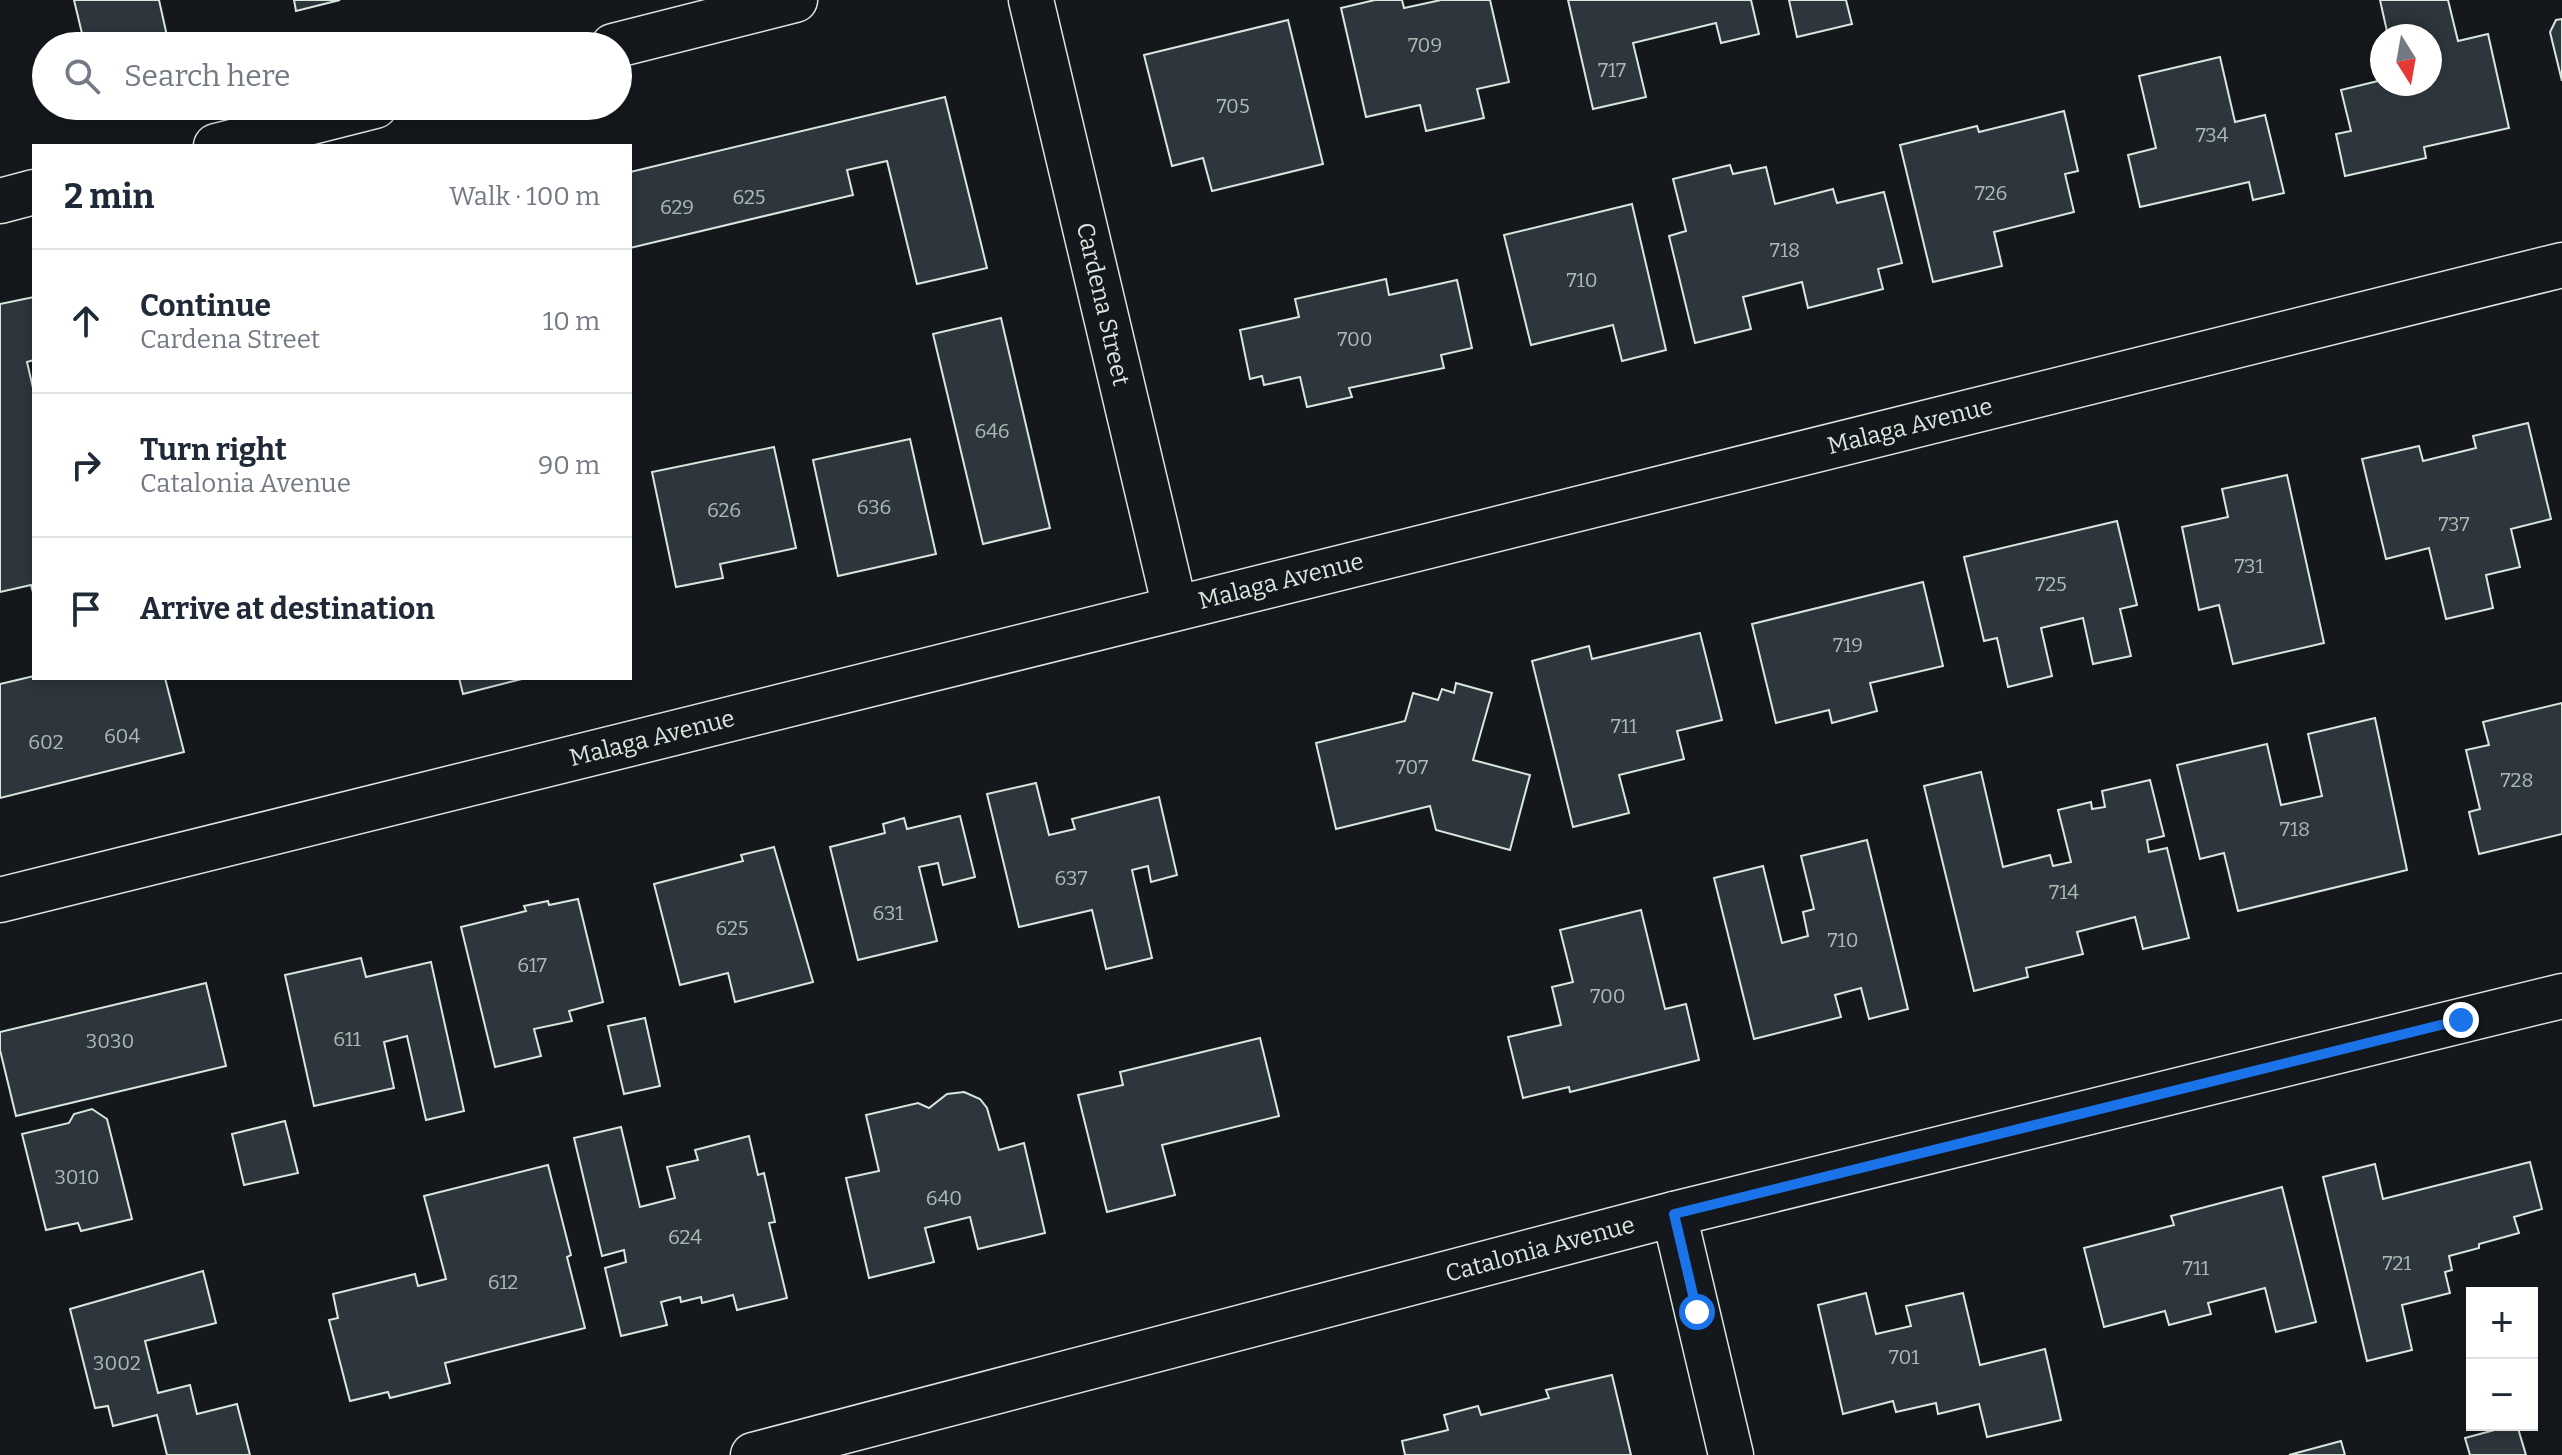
<!DOCTYPE html>
<html lang="en">
<head>
<meta charset="utf-8">
<style>
  :root { --surface:#fff; --page:#f6f6f7; --text:#1f2937; --muted:#747a83; --line:#e0e1e3 }
  body { margin:0; font-family:Bitter,serif; background:var(--page); color:var(--text) }
  .controls { position:absolute; right:24px; bottom:24px; display:grid; overflow:hidden; border-radius:0px; box-shadow:0 4px 12px #0003 }
  .controls button { width:72px; height:72px; display:grid; place-items:center; padding:0; border:0; border-bottom:2px solid var(--line); background:var(--surface); color:var(--text); font:40px sans-serif }
  .compass { position:absolute; left:2370px; top:24px; width:72px; height:72px; border-radius:50%; background:var(--surface); box-shadow:0 4px 12px #0003; rotate:169deg }
  .stop { position:absolute; width:24px; height:24px; margin:-18px; border:6px solid #1a73e8; border-radius:50%; background:#fff }
  .stop.end { background:#1a73e8; border-color:#fff; box-shadow:0 2px 8px #0008 }
  .list { margin:0; padding:0; list-style:none }
  h2 { display:flex; justify-content:space-between; align-items:center; height:104px; margin:0; padding:0 32px; font-size:34px }
  h2 small { font-size:26px; font-weight:400; color:var(--muted) }
  .list li { display:grid; grid-template-columns:52px 1fr auto; gap:24px; align-items:center; box-sizing:border-box; height:144px; padding:0 32px; border-top:2px solid var(--line) }
  .list b { display:block; font-size:30px; white-space:nowrap }
  .list p { margin:0; font-size:26px; white-space:nowrap; color:var(--muted) }
  .list em { font-size:26px; font-style:normal; color:var(--muted) }
  .icon { flex:none; width:44px; height:44px; fill:none; stroke:currentColor; stroke-width:2; stroke-linecap:round; stroke-linejoin:round }
  .map { position:relative; flex:none; width:2562px; height:1455px; overflow:hidden }
  .search { position:absolute; background:var(--surface); box-shadow:0 4px 12px #0003; left:32px; top:32px; width:600px; height:88px; display:flex; align-items:center; gap:20px; box-sizing:border-box; padding:0 28px; border-radius:44px; color:var(--muted); font-size:30px }
  .panel { position:absolute; background:var(--surface); box-shadow:0 4px 12px #0003; left:32px; top:144px; width:600px; height:536px; border-radius:0px }
  .map>svg:first-child { display:block }
  .building { fill:#2c363c; stroke:#d8e6dc; stroke-width:2 }
  .lines { fill:none; stroke-linecap:round; stroke-linejoin:round }
  .street-casing { stroke:#d8e6dc; stroke-width:47 }
  .street { stroke:#14181c; stroke-width:44 }
  .route { stroke:#1a73e8; stroke-width:10 }
  .labels { text-anchor:middle; dominant-baseline:central; stroke-width:6; stroke-linejoin:round; paint-order:stroke }
  .number-label { font-size:20px; fill:#adbab4 }
  .street-label { font-size:24px; fill:#d8e6dc; stroke:#14181c }
</style>
</head>
<body>
<div class="map">
<svg width="2562" height="1455" viewBox="0 0 2562 1455">
  <rect width="100%" height="100%" fill="#14181c"/>
  <g class="building">
    <path d="M 74,0 L 159,0 L 169,45 L 85,46 Z"/>
    <path d="M 294,0 L 340,0 L 296,11 Z"/>
    <path d="M 1375,0 L 1402,0 L 1404,8 L 1441,0 L 1490,0 L 1509,82 L 1477,89 L 1484,118 L 1426,131 L 1420,105 L 1366,117 L 1341,8 Z"/>
    <path d="M 1568,0 L 1751,0 L 1759,34 L 1721,43 L 1716,23 L 1633,43 L 1646,97 L 1593,109 Z"/>
    <path d="M 1789,0 L 1846,0 L 1852,24 L 1797,37 Z"/>
    <path d="M 2380,0 L 2448,0 L 2458,41 L 2488,34 L 2509,128 L 2424,147 L 2426,158 L 2345,176 L 2336,134 L 2351,131 L 2341,90 L 2382,80 L 2382,84 L 2430,84 L 2430,36 L 2388,36 Z"/>
    <path d="M 2562,19 L 2562,81 L 2550,32 L 2556,20 Z"/>
    <path d="M 1288,20 L 1323,164 L 1212,191 L 1203,158 L 1172,166 L 1144,55 Z"/>
    <path d="M 2220,57 L 2235,122 L 2265,115 L 2284,193 L 2253,200 L 2249,182 L 2140,207 L 2128,155 L 2156,148 L 2139,76 Z"/>
    <path d="M 945,97 L 987,268 L 917,284 L 887,161 L 847,170 L 853,195 L 630,248 L 630,172 Z"/>
    <path d="M 2064,111 L 2078,171 L 2065,174 L 2074,212 L 1994,232 L 2002,266 L 1933,282 L 1900,145 L 1977,126 L 1979,132 Z"/>
    <path d="M 1730,165 L 1733,174 L 1766,167 L 1775,204 L 1833,189 L 1837,203 L 1884,192 L 1902,263 L 1878,269 L 1883,289 L 1808,308 L 1802,282 L 1743,297 L 1751,329 L 1695,343 L 1669,236 L 1686,231 L 1673,179 Z"/>
    <path d="M 1632,204 L 1666,350 L 1622,361 L 1613,325 L 1531,345 L 1504,235 Z"/>
    <path d="M 1386,279 L 1389,295 L 1457,280 L 1472,348 L 1441,355 L 1444,368 L 1349,388 L 1352,397 L 1307,407 L 1300,377 L 1264,385 L 1262,376 L 1250,379 L 1240,330 L 1299,317 L 1295,299 Z"/>
    <path d="M 34,297 L 34,360 L 27,362 L 34,392 L 34,596 L 31,585 L 0,592 L 0,304 Z"/>
    <path d="M 1001,318 L 1050,528 L 983,544 L 933,334 Z"/>
    <path d="M 2528,423 L 2551,519 L 2511,529 L 2520,567 L 2486,575 L 2493,608 L 2446,619 L 2429,548 L 2386,559 L 2362,459 L 2419,446 L 2423,461 L 2476,448 L 2473,436 Z"/>
    <path d="M 910,439 L 936,554 L 838,576 L 813,460 Z"/>
    <path d="M 774,447 L 796,548 L 720,564 L 723,578 L 676,587 L 652,472 Z"/>
    <path d="M 2287,475 L 2324,643 L 2233,664 L 2219,605 L 2199,610 L 2182,527 L 2228,517 L 2222,489 Z"/>
    <path d="M 2117,521 L 2137,605 L 2120,609 L 2131,656 L 2093,664 L 2083,618 L 2041,628 L 2052,676 L 2008,687 L 1997,638 L 1984,641 L 1964,557 Z"/>
    <path d="M 1923,582 L 1943,666 L 1870,683 L 1877,711 L 1832,723 L 1829,710 L 1776,723 L 1752,624 Z"/>
    <path d="M 1700,633 L 1722,720 L 1677,731 L 1684,759 L 1619,775 L 1629,813 L 1573,827 L 1532,661 L 1589,646 L 1592,659 Z"/>
    <path d="M 34,676 L 34,678 L 165,678 L 184,752 L 0,798 L 0,684 Z"/>
    <path d="M 459,678 L 526,678 L 463,694 Z"/>
    <path d="M 1456,683 L 1492,693 L 1473,760 L 1530,775 L 1510,850 L 1436,830 L 1430,806 L 1336,829 L 1316,743 L 1405,721 L 1413,693 L 1438,700 L 1442,689 L 1454,693 Z"/>
    <path d="M 2562,703 L 2562,834 L 2479,854 L 2469,812 L 2480,809 L 2466,750 L 2489,745 L 2483,722 Z"/>
    <path d="M 2375,718 L 2407,870 L 2238,911 L 2224,853 L 2200,859 L 2177,765 L 2267,744 L 2281,805 L 2322,796 L 2308,734 Z"/>
    <path d="M 1981,772 L 2003,867 L 2050,855 L 2053,866 L 2071,862 L 2058,810 L 2091,802 L 2092,809 L 2105,807 L 2102,791 L 2150,780 L 2164,836 L 2147,840 L 2149,852 L 2167,848 L 2189,938 L 2143,949 L 2135,917 L 2077,932 L 2083,954 L 2026,968 L 2028,977 L 1974,991 L 1924,786 Z"/>
    <path d="M 1036,783 L 1049,835 L 1075,829 L 1072,819 L 1159,797 L 1177,875 L 1151,882 L 1148,866 L 1132,870 L 1152,958 L 1106,969 L 1092,910 L 1019,927 L 987,794 Z"/>
    <path d="M 960,816 L 975,877 L 943,885 L 938,863 L 919,867 L 937,941 L 858,960 L 830,847 L 885,833 L 883,824 L 904,818 L 907,829 Z"/>
    <path d="M 1867,840 L 1908,1009 L 1869,1019 L 1861,988 L 1835,995 L 1841,1017 L 1754,1039 L 1714,878 L 1763,866 L 1782,943 L 1808,936 L 1803,912 L 1814,909 L 1801,856 Z"/>
    <path d="M 774,847 L 813,982 L 735,1002 L 728,973 L 680,985 L 654,884 L 743,861 L 741,855 Z"/>
    <path d="M 578,899 L 603,1002 L 569,1011 L 572,1021 L 534,1029 L 541,1056 L 495,1067 L 461,927 L 526,911 L 524,906 L 548,901 L 549,905 Z"/>
    <path d="M 1641,910 L 1665,1009 L 1686,1004 L 1699,1060 L 1570,1092 L 1569,1087 L 1523,1098 L 1508,1037 L 1561,1025 L 1552,987 L 1573,982 L 1560,930 Z"/>
    <path d="M 361,958 L 366,977 L 431,962 L 464,1111 L 426,1120 L 407,1036 L 384,1042 L 394,1088 L 314,1106 L 285,975 Z"/>
    <path d="M 206,983 L 226,1066 L 16,1116 L 0,1050 L 0,1032 Z"/>
    <path d="M 645,1018 L 660,1086 L 624,1094 L 608,1026 Z"/>
    <path d="M 1260,1038 L 1279,1116 L 1162,1145 L 1175,1195 L 1107,1212 L 1078,1095 L 1123,1085 L 1120,1072 Z"/>
    <path d="M 964,1092 L 980,1099 L 987,1108 L 999,1150 L 1024,1143 L 1045,1233 L 978,1249 L 970,1217 L 925,1228 L 934,1262 L 869,1278 L 846,1178 L 879,1171 L 866,1115 L 918,1103 L 929,1108 L 947,1094 Z"/>
    <path d="M 92,1109 L 107,1119 L 132,1219 L 81,1231 L 78,1223 L 46,1230 L 22,1134 L 69,1123 L 74,1114 Z"/>
    <path d="M 285,1121 L 298,1173 L 244,1185 L 232,1134 Z"/>
    <path d="M 621,1127 L 640,1207 L 675,1198 L 667,1167 L 698,1160 L 695,1150 L 749,1136 L 758,1175 L 764,1173 L 775,1222 L 769,1223 L 787,1298 L 737,1310 L 733,1295 L 702,1303 L 701,1297 L 681,1302 L 680,1297 L 661,1302 L 667,1325 L 621,1336 L 605,1268 L 626,1262 L 624,1250 L 602,1256 L 574,1138 Z"/>
    <path d="M 2530,1162 L 2542,1209 L 2514,1217 L 2519,1233 L 2479,1244 L 2479,1248 L 2449,1256 L 2452,1270 L 2445,1272 L 2450,1293 L 2402,1305 L 2412,1350 L 2367,1361 L 2323,1177 L 2375,1164 L 2383,1199 Z"/>
    <path d="M 548,1165 L 571,1255 L 567,1257 L 585,1328 L 445,1363 L 450,1383 L 390,1398 L 388,1392 L 350,1401 L 329,1320 L 338,1318 L 333,1294 L 415,1274 L 418,1286 L 446,1279 L 424,1196 Z"/>
    <path d="M 2282,1187 L 2316,1322 L 2276,1332 L 2265,1288 L 2208,1303 L 2211,1314 L 2169,1325 L 2165,1311 L 2104,1327 L 2084,1248 L 2174,1225 L 2171,1216 Z"/>
    <path d="M 203,1271 L 216,1323 L 145,1341 L 158,1393 L 190,1385 L 197,1414 L 237,1404 L 250,1455 L 167,1455 L 157,1415 L 113,1426 L 108,1406 L 95,1408 L 70,1309 Z"/>
    <path d="M 1866,1293 L 1876,1334 L 1911,1326 L 1906,1306 L 1963,1293 L 1980,1365 L 2045,1349 L 2061,1420 L 1987,1437 L 1979,1404 L 1938,1414 L 1936,1403 L 1896,1412 L 1893,1401 L 1843,1414 L 1818,1305 Z"/>
    <path d="M 1612,1375 L 1631,1455 L 1405,1455 L 1402,1441 L 1448,1430 L 1444,1415 L 1478,1406 L 1481,1415 L 1549,1398 L 1546,1390 Z"/>
    <path d="M 2513,1425 L 2517,1425 L 2526,1455 L 2470,1455 L 2465,1438 Z"/>
    <path d="M 2341,1441 L 2345,1455 L 2289,1455 Z"/>
  </g>
  <g class="lines">
    <g class="street-casing">
      <g id="street">
        <path d="M 1031,0 L 1175,608"/>
        <path d="M 613,46 L 795,0"/>
        <path d="M 216,146 L 375,106"/>
        <path d="M 0,201 L 34,192"/>
        <path d="M 0,900 L 2562,265"/>
        <path d="M 1674,1214 L 1731,1455"/>
        <path d="M 753,1455 L 1674,1214 L 2562,996"/>
      </g>
    </g>
    <use href="#street" class="street"/>
  </g>
  <g class="lines">
    <path class="route" d="M 1697,1312 L 1674,1214 L 2461,1020"/>
  </g>
  <g class="labels">
    <g class="number-label">
      <text x="1425" y="45">709</text>
      <text x="1612" y="70">717</text>
      <text x="1233" y="106">705</text>
      <text x="2212" y="135">734</text>
      <text x="1991" y="193">726</text>
      <text x="749" y="197">625</text>
      <text x="677" y="207">629</text>
      <text x="1785" y="250">718</text>
      <text x="1582" y="280">710</text>
      <text x="1355" y="339">700</text>
      <text x="992" y="431">646</text>
      <text x="874" y="507">636</text>
      <text x="724" y="510">626</text>
      <text x="2454" y="524">737</text>
      <text x="2249" y="566">731</text>
      <text x="2051" y="584">725</text>
      <text x="1848" y="645">719</text>
      <text x="1624" y="726">711</text>
      <text x="122" y="736">604</text>
      <text x="46" y="742">602</text>
      <text x="1412" y="767">707</text>
      <text x="2517" y="780">728</text>
      <text x="2295" y="829">718</text>
      <text x="1071" y="878">637</text>
      <text x="2064" y="892">714</text>
      <text x="888" y="913">631</text>
      <text x="732" y="928">625</text>
      <text x="1843" y="940">710</text>
      <text x="532" y="965">617</text>
      <text x="1608" y="996">700</text>
      <text x="347" y="1039">611</text>
      <text x="110" y="1041">3030</text>
      <text x="77" y="1177">3010</text>
      <text x="944" y="1198">640</text>
      <text x="685" y="1237">624</text>
      <text x="2397" y="1263">721</text>
      <text x="2196" y="1268">711</text>
      <text x="503" y="1282">612</text>
      <text x="1904" y="1357">701</text>
      <text x="117" y="1363">3002</text>
    </g>
    <g class="street-label">
      <text transform="translate(1103 304) rotate(77)">Cardena Street</text>
      <text transform="translate(1910 426) rotate(-14)">Malaga Avenue</text>
      <text transform="translate(1281 581) rotate(-14)">Malaga Avenue</text>
      <text transform="translate(652 738) rotate(-14)">Malaga Avenue</text>
      <text transform="translate(1540 1249) rotate(-15)">Catalonia Avenue</text>
    </g>
  </g>
</svg>
<div class="controls">
<button>+</button>
<button>−</button>
</div>
<svg class="compass" viewBox="-18 -18 36 36"><path d="M0-13l5 13h-10z" fill="#e53935"/><path d="M0 13l5-13h-10z" fill="#747a83"/></svg>
<div class="stop" style="left:1697px;top:1312px"></div>
<div class="stop end" style="left:2461px;top:1020px"></div>
<div class="search"><svg class="icon" aria-label="search" viewBox="0 0 24 24"><circle cx="10" cy="10" r="6"/><path d="M15 15l6 6"/></svg>Search here</div>
<section class="panel">
<h2>2 min<small>Walk · 100 m</small></h2>
<ul class="list">
<li><svg class="icon" aria-label="ahead" viewBox="0 0 24 24"><path d="M12 20V5M6 11l6-6 6 6"/></svg><div><b>Continue</b><p>Cardena Street</p></div><em>10 m</em></li>
<li><svg class="icon" aria-label="right" viewBox="0 0 24 24"><path d="M7 20v-9h11M14 6l5 5-5 5"/></svg><div><b>Turn right</b><p>Catalonia Avenue</p></div><em>90 m</em></li>
<li><svg class="icon" aria-label="arrive" viewBox="0 0 24 24"><path d="M6 21V4h12l-3 4 3 4H6"/></svg><div><b>Arrive at destination</b></div></li>
</ul>
</section>
</div>
</body>
</html>
